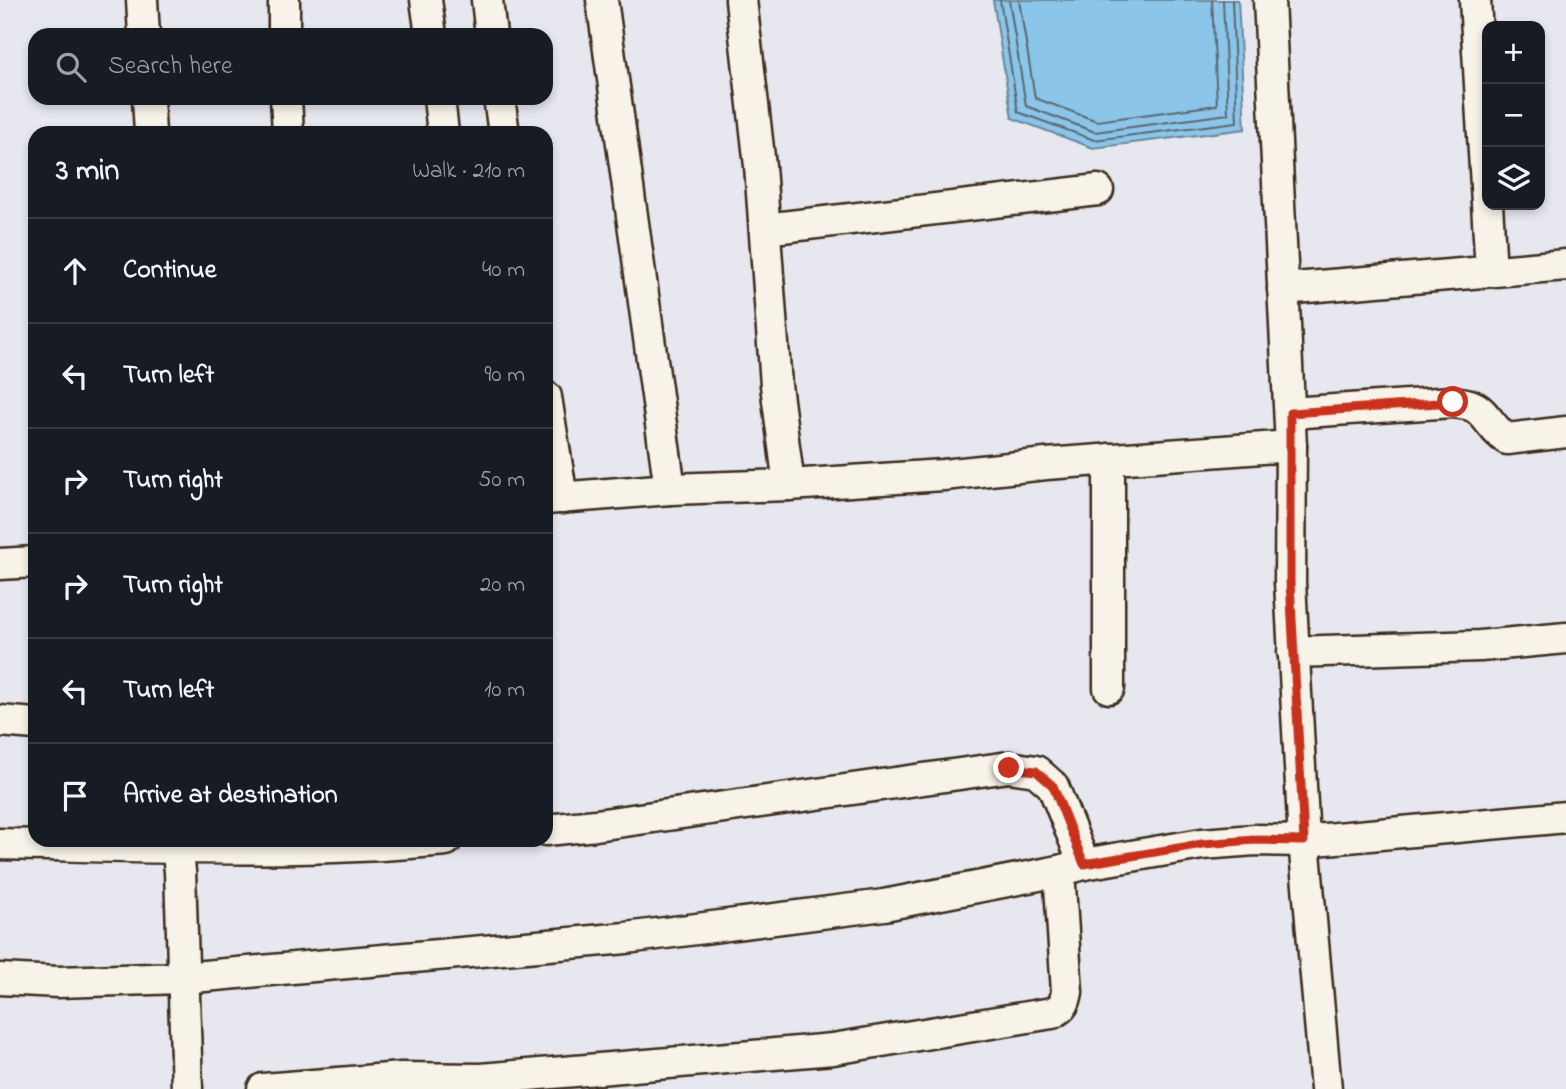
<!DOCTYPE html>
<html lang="en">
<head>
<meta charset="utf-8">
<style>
  :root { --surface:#171b24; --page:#242831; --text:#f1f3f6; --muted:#9ea1a6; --line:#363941 }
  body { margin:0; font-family:"Indie Flower",sans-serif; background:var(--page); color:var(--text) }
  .controls { position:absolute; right:21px; top:21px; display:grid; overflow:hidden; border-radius:14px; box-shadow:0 4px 10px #0003 }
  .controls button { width:63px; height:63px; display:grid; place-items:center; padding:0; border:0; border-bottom:2px solid var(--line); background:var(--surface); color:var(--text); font:35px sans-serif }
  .stop { position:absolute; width:21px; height:21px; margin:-16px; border:5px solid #c8321e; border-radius:50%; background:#fff }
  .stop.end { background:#c8321e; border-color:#fff; box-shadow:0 2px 7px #0008 }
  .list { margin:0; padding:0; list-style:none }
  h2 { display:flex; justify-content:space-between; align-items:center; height:91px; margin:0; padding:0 28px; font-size:30px }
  h2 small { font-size:23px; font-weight:400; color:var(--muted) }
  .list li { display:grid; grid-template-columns:46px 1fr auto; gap:21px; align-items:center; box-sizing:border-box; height:105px; padding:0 28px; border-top:2px solid var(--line) }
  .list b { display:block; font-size:26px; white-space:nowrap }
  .list em { font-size:23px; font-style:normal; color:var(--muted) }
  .icon { flex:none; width:38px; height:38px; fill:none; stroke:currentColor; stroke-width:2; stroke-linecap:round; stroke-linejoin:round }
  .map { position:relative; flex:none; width:1566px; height:1089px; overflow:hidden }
  .search { position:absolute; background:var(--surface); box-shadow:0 4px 10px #0003; left:28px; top:28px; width:525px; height:77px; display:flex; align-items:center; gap:18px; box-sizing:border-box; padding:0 24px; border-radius:21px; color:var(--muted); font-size:26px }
  .panel { position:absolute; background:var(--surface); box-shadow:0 4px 10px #0003; left:28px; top:126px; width:525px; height:721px; border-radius:21px }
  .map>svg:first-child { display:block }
  .water { fill:#8bc5ea; stroke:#6b8798; stroke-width:2 }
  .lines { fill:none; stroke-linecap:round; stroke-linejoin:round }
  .shore { stroke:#5b6870; stroke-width:2 }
  .street-casing { stroke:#3b2a1e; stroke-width:35 }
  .street { stroke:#f7f3e8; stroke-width:30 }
  .route { stroke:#c8321e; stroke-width:9 }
</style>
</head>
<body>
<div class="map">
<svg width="1566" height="1089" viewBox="0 0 1566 1089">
  <rect width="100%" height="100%" fill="#e7e8ef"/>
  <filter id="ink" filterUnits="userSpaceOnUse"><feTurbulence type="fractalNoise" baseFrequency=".0143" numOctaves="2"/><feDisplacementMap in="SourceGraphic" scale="14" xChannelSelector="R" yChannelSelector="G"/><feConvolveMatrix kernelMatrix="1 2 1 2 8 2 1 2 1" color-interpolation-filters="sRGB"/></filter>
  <g filter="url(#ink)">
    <path class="water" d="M 993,0 L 1238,0 L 1245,129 L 1093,148 L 1012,118 Z"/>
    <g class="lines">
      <g class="shore">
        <path d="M 1000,0 L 1018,112 L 1094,140 L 1237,122 L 1232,0"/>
        <path d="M 1009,0 L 1026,106 L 1095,132 L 1228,114 L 1223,0"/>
        <path d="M 1019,0 L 1035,98 L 1097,121 L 1217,105 L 1212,0"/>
      </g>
      <g class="street-casing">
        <g id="street">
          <path d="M 142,0 L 144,35"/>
          <path d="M 284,0 L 284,35"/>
          <path d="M 426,0 L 431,35"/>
          <path d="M 487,0 L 491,35"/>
          <path d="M 602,0 L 670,489"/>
          <path d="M 741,0 L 760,166 L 776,385 L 789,485"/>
          <path d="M 1269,0 L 1291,446 L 1290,582 L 1304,841 L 1326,1089"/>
          <path d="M 1475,0 L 1491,271"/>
          <path d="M 148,98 L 150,133"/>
          <path d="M 286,98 L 288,133"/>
          <path d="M 439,98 L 443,133"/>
          <path d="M 499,98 L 504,133"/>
          <path d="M 765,229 L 1098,190"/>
          <path d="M 1283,289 L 1566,265"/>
          <path d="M 546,397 L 562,498"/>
          <path d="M 1290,413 L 1453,402 C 1458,403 1465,403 1470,405 C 1486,410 1492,431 1507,439 L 1566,432"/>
          <path d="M 1109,459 L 1109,688"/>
          <path d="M 546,499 L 670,489 L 789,485 L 943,475 L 1046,464 L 1291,446"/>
          <path d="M 0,564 L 35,562"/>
          <path d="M 1293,652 L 1480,646 L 1566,638"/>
          <path d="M 0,721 L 35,724"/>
          <path d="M 546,830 L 596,825 L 1009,767 L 1036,771 L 1053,786 L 1084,864"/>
          <path d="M 176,840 L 180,871 L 187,1089"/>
          <path d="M 0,844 C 148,847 298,854 446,840"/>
          <path d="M 0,979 L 58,982 L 182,978 L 626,938 L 884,905 L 1059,871 L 1084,864 L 1202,844 L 1255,840 L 1304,841 L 1566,817"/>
          <path d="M 263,1089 L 401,1078 L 481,1079 L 833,1049 L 1052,1013 C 1063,1008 1065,1003 1067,992 L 1059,871"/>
        </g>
      </g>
      <use href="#street" class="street"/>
    </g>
  </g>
  <g class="lines" filter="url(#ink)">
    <path class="route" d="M 1009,768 L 1036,771 L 1053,786 L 1084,864 L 1202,844 L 1255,840 L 1304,841 L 1290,582 L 1290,413 L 1453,402"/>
  </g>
</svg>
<div class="controls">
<button>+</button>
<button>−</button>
<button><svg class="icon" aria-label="layers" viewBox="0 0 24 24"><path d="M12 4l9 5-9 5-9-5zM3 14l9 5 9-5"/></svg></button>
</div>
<div class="stop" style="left:1453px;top:402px"></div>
<div class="stop end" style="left:1009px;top:768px"></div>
<div class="search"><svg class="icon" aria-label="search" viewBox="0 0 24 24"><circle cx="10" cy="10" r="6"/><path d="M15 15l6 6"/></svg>Search here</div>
<section class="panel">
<h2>3 min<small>Walk · 210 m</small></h2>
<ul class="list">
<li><svg class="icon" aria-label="ahead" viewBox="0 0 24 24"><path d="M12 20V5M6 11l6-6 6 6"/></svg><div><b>Continue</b></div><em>40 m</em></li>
<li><svg class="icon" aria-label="left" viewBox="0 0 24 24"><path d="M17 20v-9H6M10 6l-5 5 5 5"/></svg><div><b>Turn left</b></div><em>90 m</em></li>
<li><svg class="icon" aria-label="right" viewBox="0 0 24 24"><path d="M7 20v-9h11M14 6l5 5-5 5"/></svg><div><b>Turn right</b></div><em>50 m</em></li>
<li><svg class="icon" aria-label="right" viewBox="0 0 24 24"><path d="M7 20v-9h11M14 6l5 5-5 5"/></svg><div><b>Turn right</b></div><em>20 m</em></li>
<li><svg class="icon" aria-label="left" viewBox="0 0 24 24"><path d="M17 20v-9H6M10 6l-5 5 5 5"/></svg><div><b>Turn left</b></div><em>10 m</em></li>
<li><svg class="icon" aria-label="arrive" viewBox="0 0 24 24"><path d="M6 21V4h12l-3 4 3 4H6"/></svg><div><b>Arrive at destination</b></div></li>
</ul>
</section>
</div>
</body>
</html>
